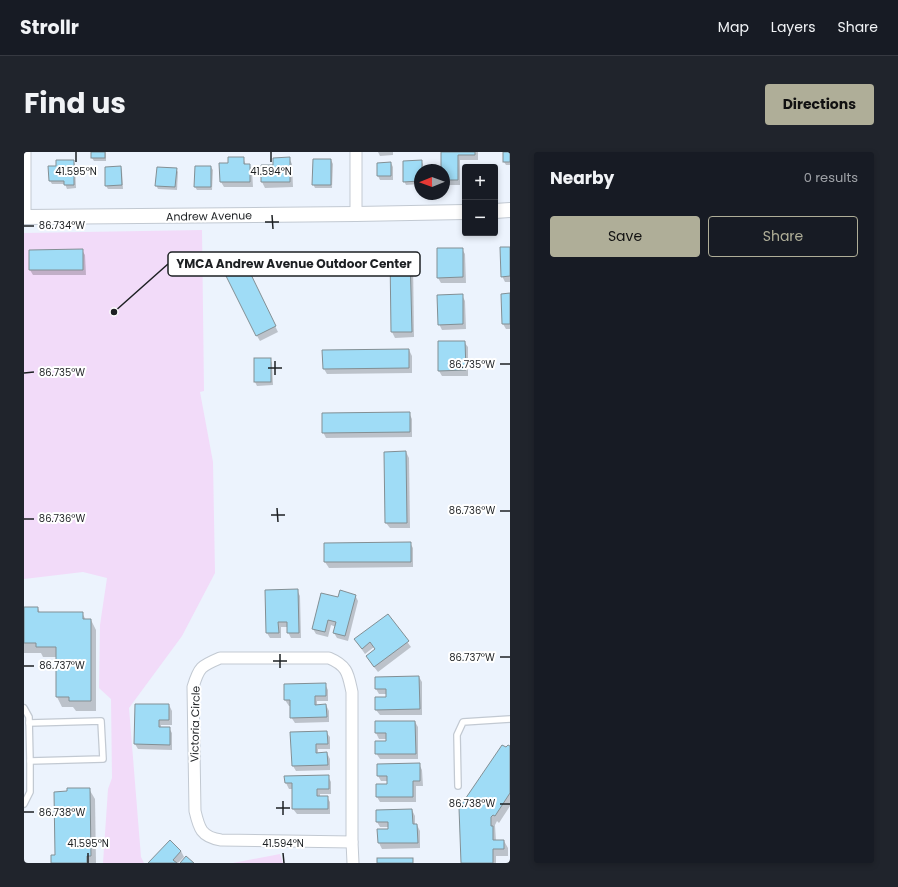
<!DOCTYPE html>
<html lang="en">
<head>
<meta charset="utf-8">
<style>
  :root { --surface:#171b24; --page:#20242c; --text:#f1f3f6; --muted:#9ea1a6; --line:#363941; --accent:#afae98 }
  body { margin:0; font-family:Poppins,sans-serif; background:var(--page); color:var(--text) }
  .controls { position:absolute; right:12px; top:12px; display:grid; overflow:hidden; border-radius:4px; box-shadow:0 2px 6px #0003 }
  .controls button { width:36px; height:36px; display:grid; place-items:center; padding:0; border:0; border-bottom:1px solid var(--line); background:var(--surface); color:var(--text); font:20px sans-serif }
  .compass { position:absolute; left:390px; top:12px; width:36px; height:36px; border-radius:50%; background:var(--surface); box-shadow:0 2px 6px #0003; rotate:269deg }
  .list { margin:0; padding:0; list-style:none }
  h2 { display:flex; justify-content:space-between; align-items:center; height:52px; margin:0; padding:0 16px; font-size:17px }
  h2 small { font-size:13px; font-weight:400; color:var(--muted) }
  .actions { display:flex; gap:8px; padding:12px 16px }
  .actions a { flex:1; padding:9px 0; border:1px solid var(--accent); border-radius:4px; text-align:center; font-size:14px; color:var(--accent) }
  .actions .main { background:var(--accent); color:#111 }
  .map { position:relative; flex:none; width:486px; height:711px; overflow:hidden; border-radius:4px }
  header { display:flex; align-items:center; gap:24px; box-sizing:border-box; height:56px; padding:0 20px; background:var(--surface); border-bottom:1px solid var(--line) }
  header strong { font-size:19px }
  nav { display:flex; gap:22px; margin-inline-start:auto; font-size:14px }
  .intro { display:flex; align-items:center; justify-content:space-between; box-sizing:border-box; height:96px; padding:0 24px }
  h1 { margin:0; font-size:28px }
  .button { padding:10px 18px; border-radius:4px; background:var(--accent); color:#111; font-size:14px; font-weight:700 }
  main { display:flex; gap:24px; padding:0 24px }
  aside { flex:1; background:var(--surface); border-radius:4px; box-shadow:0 2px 6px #0003 }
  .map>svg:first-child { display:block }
  .green { fill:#f2dbf9 }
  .shadow { fill:#0003 }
  .building { fill:#9fdcf6; stroke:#838f94 }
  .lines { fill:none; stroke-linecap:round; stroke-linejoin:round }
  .service-casing { stroke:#c2c9d2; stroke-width:8 }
  .minor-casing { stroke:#c2c9d2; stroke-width:13 }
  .tertiary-casing { stroke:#c2c9d2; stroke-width:16 }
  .service { stroke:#fff; stroke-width:5.5 }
  .minor { stroke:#fff; stroke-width:11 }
  .tertiary { stroke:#fff; stroke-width:14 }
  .ticks { fill:none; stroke:#1d2023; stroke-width:1.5 }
  .labels { text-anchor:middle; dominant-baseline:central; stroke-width:4; stroke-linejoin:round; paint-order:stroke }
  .street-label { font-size:11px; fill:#1d2023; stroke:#fff }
  .ticks-label { font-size:10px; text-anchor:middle; fill:#1d2023; stroke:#fff; stroke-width:4; stroke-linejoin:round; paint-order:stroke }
  .leader { fill:none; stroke:#1d2023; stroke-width:1.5 }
  .callout-dot { fill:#1d2023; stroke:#fff; stroke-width:1.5 }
  .callout { fill:#fff; stroke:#1d2023; stroke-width:1.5 }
  .callout-label { font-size:12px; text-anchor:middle; font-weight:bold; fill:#1d2023 }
</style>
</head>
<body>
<header>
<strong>Strollr</strong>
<nav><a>Map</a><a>Layers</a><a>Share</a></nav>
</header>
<div class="intro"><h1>Find us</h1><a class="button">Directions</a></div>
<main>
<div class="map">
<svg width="486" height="711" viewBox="0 0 486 711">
  <rect width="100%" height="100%" fill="#ecf3fd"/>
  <g class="green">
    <path d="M 178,78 L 180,239 L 176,240 L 189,310 L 191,421 L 158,484 L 105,556 L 117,705 L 120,711 L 79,711 L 84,637 L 88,626 L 87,547 L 75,536 L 76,473 L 83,426 L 59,420 L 0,427 L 0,81 Z"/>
    <path d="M 256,702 L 259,711 L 209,711 Z"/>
  </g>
  <g class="shadow">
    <path d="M 68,0 L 82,0 L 82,9 L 70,9 L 68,6 Z"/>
    <path d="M 354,0 L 369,0 L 369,3 L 356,4 Z"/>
    <path d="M 418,0 L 454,0 L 454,8 L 436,8 L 436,33 L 421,33 L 420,31 L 420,18 L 418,18 Z"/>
    <path d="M 480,0 L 486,0 L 486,13 L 482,13 L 480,10 Z"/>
    <path d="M 219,6 L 222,13 L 225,13 L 228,18 L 229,35 L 200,35 L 197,30 L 196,12 L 205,12 Z"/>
    <path d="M 265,6 L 268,12 L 269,35 L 241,36 L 238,30 L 238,14 L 250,14 Z"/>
    <path d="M 307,8 L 309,12 L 308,36 L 291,36 L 289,32 Z"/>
    <path d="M 49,9 L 51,12 L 52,36 L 43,37 L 41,32 L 28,32 L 26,29 L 33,15 Z"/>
    <path d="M 397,9 L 399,12 L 400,18 L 396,18 L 396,32 L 382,33 L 380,29 Z"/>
    <path d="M 367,11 L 369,15 L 369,28 L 356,28 L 354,24 L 354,12 Z"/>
    <path d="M 97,15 L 98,19 L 99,37 L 84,37 L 82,34 Z"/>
    <path d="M 187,15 L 189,18 L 188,38 L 173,38 L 171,35 Z"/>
    <path d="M 152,17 L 154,20 L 153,38 L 134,37 L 132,33 Z"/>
    <path d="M 486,96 L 486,130 L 481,130 L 478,124 Z"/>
    <path d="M 438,97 L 441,102 L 442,131 L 417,131 L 414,126 Z"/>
    <path d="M 58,98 L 61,103 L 62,123 L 9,123 L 6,118 Z"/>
    <path d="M 367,103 L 386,103 L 389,108 L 390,185 L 371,186 L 368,180 Z"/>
    <path d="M 219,108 L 254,180 L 236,189 L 233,184 Z"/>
    <path d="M 486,142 L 486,177 L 482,177 L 479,172 Z"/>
    <path d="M 438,143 L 441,149 L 442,177 L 418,178 L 415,172 Z"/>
    <path d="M 440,190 L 444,195 L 444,224 L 418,224 L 415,219 Z"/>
    <path d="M 385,198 L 388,204 L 388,221 L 303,222 L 300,217 L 300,199 Z"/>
    <path d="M 231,207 L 246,207 L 248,211 L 249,233 L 233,234 L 231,230 Z"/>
    <path d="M 385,261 L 388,267 L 388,285 L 302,286 L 299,280 Z"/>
    <path d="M 382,300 L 385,306 L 386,376 L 366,376 L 362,371 Z"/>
    <path d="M 386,391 L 389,396 L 389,415 L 305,416 L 301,410 L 301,392 Z"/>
    <path d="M 273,438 L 276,444 L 277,486 L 267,486 L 264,480 L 264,475 L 257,475 L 257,486 L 246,486 L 243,481 L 242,439 Z"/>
    <path d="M 331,443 L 334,449 L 324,489 L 313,486 L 310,481 L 312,475 L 307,473 L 304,485 L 292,482 L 289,477 L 314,446 Z"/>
    <path d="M 0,456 L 14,456 L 16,461 L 58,461 L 62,468 L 67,468 L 72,478 L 72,559 L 52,559 L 49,555 L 38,555 L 33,545 L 33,505 L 19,505 L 17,501 L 0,501 Z"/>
    <path d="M 363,463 L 387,495 L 354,520 L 346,510 L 352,498 L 350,495 L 341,502 L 334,492 Z"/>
    <path d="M 395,525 L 398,530 L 398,563 L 356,563 L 352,558 L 363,546 L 363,542 L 355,542 L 352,537 L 352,526 Z"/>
    <path d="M 301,532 L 304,538 L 304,549 L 293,549 L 293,554 L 302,553 L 305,559 L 305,570 L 271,571 L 267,565 L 267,554 L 265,554 L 261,548 L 261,533 Z"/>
    <path d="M 145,553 L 148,559 L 148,573 L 137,573 L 137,576 L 145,576 L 148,581 L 148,598 L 114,597 L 111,592 Z"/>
    <path d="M 352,570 L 391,570 L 394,575 L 394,607 L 356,607 L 352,601 L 363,590 L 363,587 L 355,587 L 352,581 Z"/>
    <path d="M 302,580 L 306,585 L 306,597 L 294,597 L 294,601 L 303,601 L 306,607 L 306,618 L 272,619 L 269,614 Z"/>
    <path d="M 486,595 L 486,654 L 475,671 L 473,669 L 471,673 L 472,689 L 480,689 L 484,696 L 484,704 L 472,704 L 472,711 L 438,711 L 482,597 Z"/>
    <path d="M 395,612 L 398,618 L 399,634 L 392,634 L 392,650 L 356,650 L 353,645 L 364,633 L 364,629 L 357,629 L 354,624 Z"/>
    <path d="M 304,624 L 307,630 L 307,642 L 296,642 L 296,645 L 303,645 L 306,650 L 306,662 L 273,662 L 269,657 L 269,637 L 265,637 L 262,631 L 261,625 Z"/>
    <path d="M 65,637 L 71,647 L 72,711 L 28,711 Z"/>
    <path d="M 388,658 L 391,664 L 391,673 L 393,673 L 396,679 L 396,696 L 358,697 L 355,691 L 355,678 L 365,678 L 365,675 L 356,675 L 353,670 Z"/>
    <path d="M 157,699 L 160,705 L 154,711 L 125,711 Z"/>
  </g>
  <g class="building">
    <rect x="67" y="0" width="14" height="6"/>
    <path d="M 417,0 L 451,0 L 451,3 L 434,3 L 434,28 L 420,28 L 420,18 L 417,18 Z"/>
    <rect x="479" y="0" width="7" height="10"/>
    <path d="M 204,5 L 220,5 L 220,12 L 226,12 L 226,30 L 196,30 L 195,11 L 204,11 Z"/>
    <path d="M 266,5 L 266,30 L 237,30 L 237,13 L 249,13 L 249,6 Z"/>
    <path d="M 289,7 L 307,7 L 307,33 L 288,33 Z"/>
    <path d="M 32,8 L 50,8 L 50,33 L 40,33 L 40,29 L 25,29 L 24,14 L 32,14 Z"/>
    <path d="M 398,8 L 398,18 L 396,18 L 396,29 L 379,30 L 379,9 Z"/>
    <path d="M 367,10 L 367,24 L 353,24 L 353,11 Z"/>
    <path d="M 97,14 L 98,33 L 81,34 L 81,15 Z"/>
    <path d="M 171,14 L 187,14 L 187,35 L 170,35 Z"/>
    <path d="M 133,15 L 153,16 L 151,35 L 131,34 Z"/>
    <path d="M 476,95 L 486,95 L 486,124 L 477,125 Z"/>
    <path d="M 413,96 L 439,96 L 439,125 L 413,126 Z"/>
    <path d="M 59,97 L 59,118 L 5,118 L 5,98 Z"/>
    <path d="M 217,102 L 252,174 L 232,184 L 196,112 Z"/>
    <path d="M 366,102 L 386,102 L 388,180 L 367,180 Z"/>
    <path d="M 486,141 L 486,172 L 478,172 L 477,142 Z"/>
    <path d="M 439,142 L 439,172 L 414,173 L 413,143 Z"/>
    <path d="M 414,189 L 441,189 L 442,218 L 414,219 Z"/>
    <path d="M 385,197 L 385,216 L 299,217 L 298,198 Z"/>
    <rect x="230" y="206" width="17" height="24"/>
    <path d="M 386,260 L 386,280 L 298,281 L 298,261 Z"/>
    <path d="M 382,299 L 383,371 L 361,371 L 360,300 Z"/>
    <path d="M 387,390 L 387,410 L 300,410 L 300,391 Z"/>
    <path d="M 274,437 L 275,481 L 263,481 L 263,470 L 254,470 L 255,481 L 242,481 L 241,438 Z"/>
    <path d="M 316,438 L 332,443 L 321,484 L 309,481 L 312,470 L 304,468 L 301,480 L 288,477 L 297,441 L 314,445 Z"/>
    <path d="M 0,455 L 14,455 L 14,460 L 59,460 L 59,467 L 67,467 L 67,549 L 45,549 L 45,545 L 32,545 L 32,495 L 12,495 L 12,491 L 0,491 Z"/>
    <path d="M 364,462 L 385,489 L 350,515 L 342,504 L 351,497 L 346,490 L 338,497 L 330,487 Z"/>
    <path d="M 395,524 L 396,557 L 351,558 L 351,545 L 362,545 L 362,537 L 351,537 L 351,525 Z"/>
    <path d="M 302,531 L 302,544 L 291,544 L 291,553 L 302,552 L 303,565 L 266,566 L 266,548 L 260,548 L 260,532 Z"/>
    <path d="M 111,552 L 145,552 L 145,568 L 135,568 L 135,575 L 146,575 L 146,593 L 110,592 Z"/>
    <path d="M 351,569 L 391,569 L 392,602 L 351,602 L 351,589 L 362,589 L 362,581 L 351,581 Z"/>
    <path d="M 303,579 L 304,592 L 292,592 L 292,601 L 303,600 L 304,613 L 268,614 L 266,580 Z"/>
    <path d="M 478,593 L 482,595 L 484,593 L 486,594 L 486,641 L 471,664 L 469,663 L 467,665 L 467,674 L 469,674 L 469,688 L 480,688 L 480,697 L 469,697 L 469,711 L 437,711 L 435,656 Z"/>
    <path d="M 396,611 L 396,629 L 389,629 L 389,645 L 352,645 L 352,632 L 363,632 L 363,624 L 353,624 L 353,612 Z"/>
    <path d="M 305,623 L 305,637 L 293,637 L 293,644 L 304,644 L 304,657 L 268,657 L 268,631 L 261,631 L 260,624 Z"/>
    <path d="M 43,636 L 66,636 L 67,704 L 63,704 L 63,711 L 27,711 L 27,703 L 31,703 L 30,640 L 43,639 Z"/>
    <path d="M 388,657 L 389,672 L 393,672 L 394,691 L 354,691 L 353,677 L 364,677 L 364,670 L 352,670 L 352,658 Z"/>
    <path d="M 146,688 L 157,699 L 149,708 L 153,711 L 124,711 Z"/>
    <path d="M 162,704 L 170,711 L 156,711 Z"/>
    <rect x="353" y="706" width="36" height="5"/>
  </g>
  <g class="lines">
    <g class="service-casing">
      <g id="service">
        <path d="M 0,556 L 5,565 L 6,609 L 6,640 L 0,652"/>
        <path d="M 5,571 L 77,569 L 79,607 L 6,609"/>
        <path d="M 434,634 L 433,583 L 439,570 L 486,567"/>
      </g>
    </g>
    <g class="minor-casing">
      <g id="minor">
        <path d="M 332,62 L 332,0"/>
        <path d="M 1,65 L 1,0"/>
        <path d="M 196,506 L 305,506 C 324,514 324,522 328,540 L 328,690 L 197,688 C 177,685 175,676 171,659 L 169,535 C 175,515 177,514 196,506 Z"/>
        <path d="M 328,690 L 329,711"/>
      </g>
    </g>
    <g class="tertiary-casing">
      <g id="tertiary">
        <path d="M 471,59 L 486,58"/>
        <path d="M 0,65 L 332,62 L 441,60"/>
      </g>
    </g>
    <use href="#service" class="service"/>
    <use href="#minor" class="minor"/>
    <use href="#tertiary" class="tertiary"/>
  </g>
  <path class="ticks" d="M 52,0 L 52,10M 247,0 L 247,10M 248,63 L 249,77M 241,70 L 255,70M 0,74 L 10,74M 251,209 L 251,223M 476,212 L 486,212M 244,216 L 258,216M 0,221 L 10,220M 253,356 L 254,370M 476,359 L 486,359M 247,363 L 261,363M 0,367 L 10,367M 256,502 L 256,516M 476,505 L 486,505M 249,509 L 263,509M 0,514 L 10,514M 259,649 L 259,663M 476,652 L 486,652M 252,656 L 266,656M 0,660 L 10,660M 64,701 L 64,711M 259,701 L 260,711"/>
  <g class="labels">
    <g class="street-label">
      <text transform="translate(185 64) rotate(-1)">Andrew Avenue</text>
      <text transform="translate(171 572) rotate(-89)">Victoria Circle</text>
    </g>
  </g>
  <g class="ticks-label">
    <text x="52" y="23">41.595°N</text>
    <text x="247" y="23">41.594°N</text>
    <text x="38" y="77">86.734°W</text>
    <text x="448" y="216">86.735°W</text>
    <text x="38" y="224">86.735°W</text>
    <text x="448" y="362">86.736°W</text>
    <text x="38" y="370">86.736°W</text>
    <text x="448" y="509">86.737°W</text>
    <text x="38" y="517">86.737°W</text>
    <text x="448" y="655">86.738°W</text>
    <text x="38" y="664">86.738°W</text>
    <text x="64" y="695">41.595°N</text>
    <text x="259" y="695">41.594°N</text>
  </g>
  <path class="leader" d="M90 160L144 112"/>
  <circle class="callout-dot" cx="90" cy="160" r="4"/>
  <rect class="callout" x="144" y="100" width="252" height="24" rx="4"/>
  <g class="callout-label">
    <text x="270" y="116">YMCA Andrew Avenue Outdoor Center</text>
  </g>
</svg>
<div class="controls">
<button>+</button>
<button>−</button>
</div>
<svg class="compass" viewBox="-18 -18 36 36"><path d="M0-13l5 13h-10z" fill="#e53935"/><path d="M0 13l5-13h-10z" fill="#9ea1a6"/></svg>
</div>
<aside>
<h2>Nearby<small>0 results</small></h2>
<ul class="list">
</ul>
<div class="actions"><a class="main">Save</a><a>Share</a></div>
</aside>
</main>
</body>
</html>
